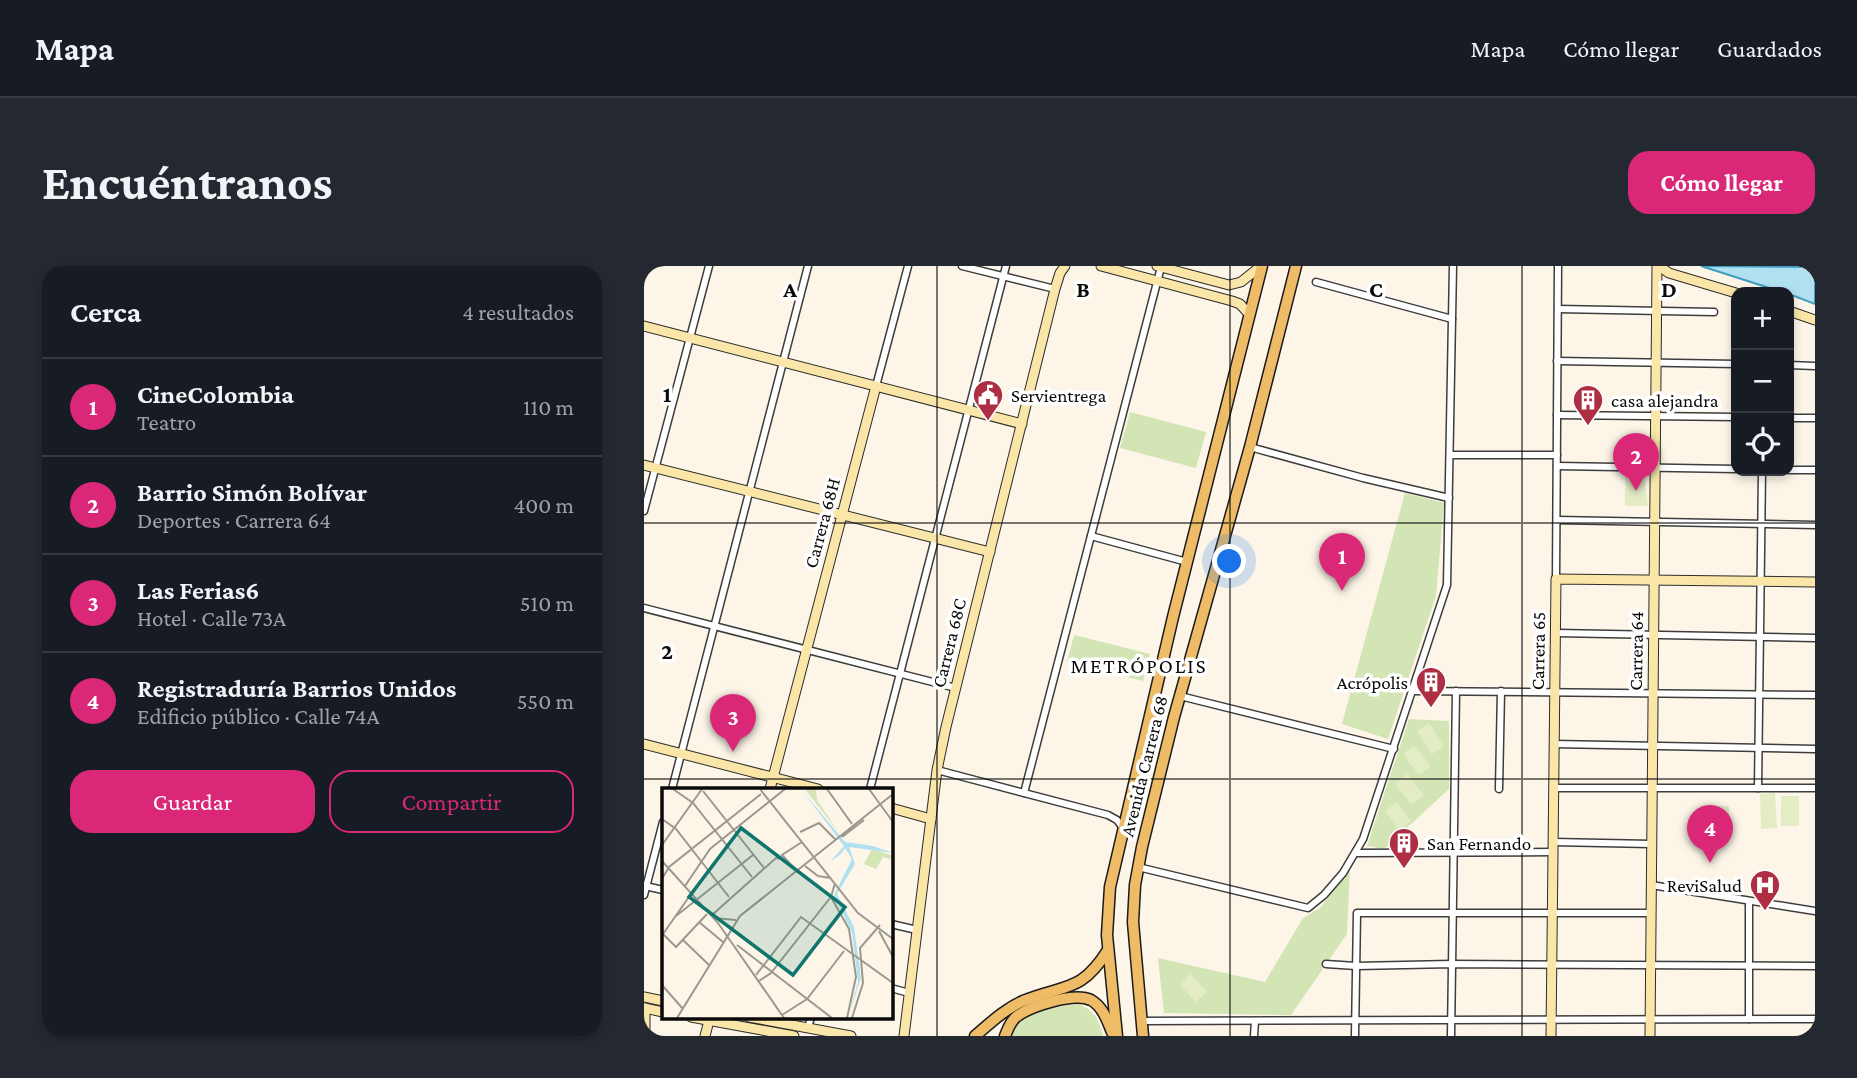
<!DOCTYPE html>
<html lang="es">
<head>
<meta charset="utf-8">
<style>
  :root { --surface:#171b24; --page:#242831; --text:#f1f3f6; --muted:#9ea1a6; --line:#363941; --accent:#db2777 }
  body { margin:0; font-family:"Crimson Pro",serif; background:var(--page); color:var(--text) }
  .controls { position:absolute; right:21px; top:21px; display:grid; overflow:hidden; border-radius:14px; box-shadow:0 4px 10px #0003 }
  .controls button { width:63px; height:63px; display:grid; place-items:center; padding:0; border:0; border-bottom:2px solid var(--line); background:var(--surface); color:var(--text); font:35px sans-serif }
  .you { position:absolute; left:586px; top:296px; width:24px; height:24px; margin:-18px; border:5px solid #fff; border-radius:50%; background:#1a73e8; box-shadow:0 0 0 10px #1a73e833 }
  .badge { display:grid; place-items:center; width:46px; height:46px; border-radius:50%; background:var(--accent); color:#fff; font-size:23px; font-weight:700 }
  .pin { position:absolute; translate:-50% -58px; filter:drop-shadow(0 2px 4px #0008) }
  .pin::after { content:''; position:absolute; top:37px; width:24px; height:21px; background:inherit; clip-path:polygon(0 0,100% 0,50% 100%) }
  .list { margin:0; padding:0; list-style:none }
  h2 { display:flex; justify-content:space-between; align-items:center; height:91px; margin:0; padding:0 28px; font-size:30px }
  h2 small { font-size:23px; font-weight:400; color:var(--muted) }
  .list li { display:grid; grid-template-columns:46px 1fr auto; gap:21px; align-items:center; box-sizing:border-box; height:98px; padding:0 28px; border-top:2px solid var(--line) }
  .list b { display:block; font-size:26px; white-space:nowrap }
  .list p { margin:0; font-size:23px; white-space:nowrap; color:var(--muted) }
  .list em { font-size:23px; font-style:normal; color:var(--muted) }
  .actions { display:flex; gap:14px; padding:21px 28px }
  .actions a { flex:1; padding:16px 0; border:2px solid var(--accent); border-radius:21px; text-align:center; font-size:24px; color:var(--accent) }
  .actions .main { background:var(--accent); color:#fff }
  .icon { flex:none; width:38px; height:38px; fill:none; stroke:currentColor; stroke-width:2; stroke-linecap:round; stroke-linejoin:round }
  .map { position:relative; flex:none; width:1171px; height:770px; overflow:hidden; border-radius:21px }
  header { display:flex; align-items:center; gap:42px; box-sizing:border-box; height:98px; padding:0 35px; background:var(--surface); border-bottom:2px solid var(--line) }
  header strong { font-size:33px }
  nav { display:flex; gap:38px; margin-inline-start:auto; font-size:24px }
  .intro { display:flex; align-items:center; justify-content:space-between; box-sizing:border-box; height:168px; padding:0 42px }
  h1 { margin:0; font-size:49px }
  .button { padding:18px 32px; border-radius:21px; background:var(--accent); color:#fff; font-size:24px; font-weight:700 }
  main { display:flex; gap:42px; padding:0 42px }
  aside { flex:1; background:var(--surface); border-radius:21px; box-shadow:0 4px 10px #0003 }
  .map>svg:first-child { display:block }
  .green { fill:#d3e4b5 }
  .pitch { fill:#e4ecc6 }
  .water { fill:#b1e1f1; stroke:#3d9dc2; stroke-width:2 }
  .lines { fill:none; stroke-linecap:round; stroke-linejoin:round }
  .street-casing { stroke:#3d3d3d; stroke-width:9 }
  .secondary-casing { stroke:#2c2c2c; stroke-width:11 }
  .primary-casing { stroke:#1b1b1b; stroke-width:13 }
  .street { stroke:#fff; stroke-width:6 }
  .secondary { stroke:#f9e6a8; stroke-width:9 }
  .primary { stroke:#eebc67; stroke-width:10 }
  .grid { fill:none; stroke:#0a0a0a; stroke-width:2; stroke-opacity:0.55 }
  .labels { text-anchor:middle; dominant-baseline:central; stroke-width:7; stroke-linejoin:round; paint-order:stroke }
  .poi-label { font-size:19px; fill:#0a0a0a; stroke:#fff; text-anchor:start }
  .street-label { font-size:19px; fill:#0a0a0a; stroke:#fff }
  .neighbourhood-label { font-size:21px; letter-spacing:2px; fill:#0a0a0a; stroke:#fff }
  .inset-road { fill:none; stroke:#9c988f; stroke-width:2 }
  .view { fill:#0f766e; fill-opacity:0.15; stroke:#0f766e; stroke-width:3.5 }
  .inset-edge { fill:none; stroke:#0a0a0a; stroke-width:3.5 }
  .grid-label { font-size:23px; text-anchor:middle; font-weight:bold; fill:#0a0a0a; stroke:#fff; stroke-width:7; stroke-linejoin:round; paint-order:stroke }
</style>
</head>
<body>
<header>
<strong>Mapa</strong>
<nav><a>Mapa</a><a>Cómo llegar</a><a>Guardados</a></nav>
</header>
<div class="intro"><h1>Encuéntranos</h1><a class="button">Cómo llegar</a></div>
<main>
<aside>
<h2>Cerca<small>4 resultados</small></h2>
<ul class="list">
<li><span class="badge">1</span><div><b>CineColombia</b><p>Teatro</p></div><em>110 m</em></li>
<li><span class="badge">2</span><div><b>Barrio Simón Bolívar</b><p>Deportes · Carrera 64</p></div><em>400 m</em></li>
<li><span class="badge">3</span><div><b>Las Ferias6</b><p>Hotel · Calle 73A</p></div><em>510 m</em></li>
<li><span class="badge">4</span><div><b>Registraduría Barrios Unidos</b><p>Edificio público · Calle 74A</p></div><em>550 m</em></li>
</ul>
<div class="actions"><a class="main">Guardar</a><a>Compartir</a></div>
</aside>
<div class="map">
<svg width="1171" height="770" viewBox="0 0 1171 770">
  <rect width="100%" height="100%" fill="#fdf6e8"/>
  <g class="green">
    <path d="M 486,146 L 562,166 L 552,202 L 476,182 Z"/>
    <path d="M 761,227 L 800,237 L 792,330 L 744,473 L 698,458 Z"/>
    <path d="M 430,369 L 506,388 L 499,415 L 423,396 Z"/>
    <path d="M 765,453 L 805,455 L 805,523 L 740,583 L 723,580 Z"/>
    <path d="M 706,603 L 703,668 L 647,749 L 520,747 L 514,692 L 621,716 L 659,652 L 676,642 Z"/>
    <path d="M 434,738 C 450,744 455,753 459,770 L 367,770 C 375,745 409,741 434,738 Z"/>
  </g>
  <g class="pitch">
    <path d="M 981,210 L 1001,211 L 1004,240 L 981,240 Z"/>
    <path d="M 785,457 L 800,480 L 788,488 L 773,465 Z"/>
    <path d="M 770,479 L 787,500 L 775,509 L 759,488 Z"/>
    <path d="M 763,508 L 780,529 L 768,539 L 751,518 Z"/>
    <path d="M 1131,527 L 1133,562 L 1117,563 L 1116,528 Z"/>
    <rect x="1137" y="530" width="18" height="30"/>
    <path d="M 753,536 L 767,555 L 755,564 L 741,545 Z"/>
    <path d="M 1056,540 L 1085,540 L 1085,557 L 1056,558 Z"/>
    <path d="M 547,708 L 563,726 L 552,736 L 536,719 Z"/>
  </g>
  <path class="water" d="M 1057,0 L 1171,1 L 1171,38 L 1145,28 L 1145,26 L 1138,26 Z"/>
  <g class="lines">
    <g class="street-casing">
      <g id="street">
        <path d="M 318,0 L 411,23"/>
        <path d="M 672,16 L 808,53"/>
        <path d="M 914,43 L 1070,46"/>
        <path d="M 913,95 L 1092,98"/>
        <path d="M 1145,99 L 1171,100"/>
        <path d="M 232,120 L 264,0"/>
        <path d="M 913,149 L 1092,151"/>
        <path d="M 1145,152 L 1171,152"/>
        <path d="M 606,181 L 719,212 L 805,232"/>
        <path d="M 807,189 L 913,189"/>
        <path d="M 913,200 L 1092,203"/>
        <path d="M 1145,204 L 1171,204"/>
        <path d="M 0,245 L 65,0"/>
        <path d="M 913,254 L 1171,259"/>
        <path d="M 447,270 L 543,296"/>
        <path d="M 912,313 L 914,0"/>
        <path d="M 0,342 L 312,422"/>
        <path d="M 912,367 L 1171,372"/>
        <path d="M 769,425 L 1171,429"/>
        <path d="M 536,430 L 750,483"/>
        <path d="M 910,478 L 1171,483"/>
        <path d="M 293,504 L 464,549 L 473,554 L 479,562"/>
        <path d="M 910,522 L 1171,522"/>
        <path d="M 1114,522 L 1118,205"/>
        <path d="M 28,523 L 164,0"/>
        <path d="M 226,523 L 362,0"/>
        <path d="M 855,523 L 857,425"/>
        <path d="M 380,527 L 517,1"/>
        <path d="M 909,576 L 1007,578"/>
        <path d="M 713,587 L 909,586"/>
        <path d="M 494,601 L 664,642 L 680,629 L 699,607 L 719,573 L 803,319 L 809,0"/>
        <path d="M 1007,619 L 1171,645"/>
        <path d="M 1,620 L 19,624"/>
        <path d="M 0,629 L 19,556"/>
        <path d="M 247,658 L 273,664"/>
        <path d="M 682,698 L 712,700 L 808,698 L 1171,700"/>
        <path d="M 247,722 L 265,727"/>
        <path d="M 1105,753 L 1105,635"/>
        <path d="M 497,755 L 1171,753"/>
        <path d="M 164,762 L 167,751"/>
        <path d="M 610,770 L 611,755"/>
        <path d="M 711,770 L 713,647 L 1007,647"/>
        <path d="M 807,770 L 812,425"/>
      </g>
    </g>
    <g class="secondary-casing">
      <g id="secondary">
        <path d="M 457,0 L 588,35 L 596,38 L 605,48"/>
        <path d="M 513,0 L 585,19 L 597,16 L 617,0"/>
        <path d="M 1015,0 L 1025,7 L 1092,27"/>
        <path d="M 1145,45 L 1171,54"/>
        <path d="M 0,60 L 378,158"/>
        <path d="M 0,199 L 346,286"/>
        <path d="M 0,478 L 174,523"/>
        <path d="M 126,523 L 232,120"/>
        <path d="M 247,542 L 287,553"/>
        <path d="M 0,731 L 19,735"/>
        <path d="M 0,742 L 19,746"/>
        <path d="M 1,742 L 1,770"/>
        <path d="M 47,751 L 150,770"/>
        <path d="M 105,751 L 207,770"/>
        <path d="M 61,770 L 66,751"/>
        <path d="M 260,770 L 293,504 L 302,461 L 411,23 L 416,7 L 421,0"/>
        <path d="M 907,770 L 912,313 L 1171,316"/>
        <path d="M 1006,770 L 1013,0"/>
      </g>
    </g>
    <g class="primary-casing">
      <g id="primary">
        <path d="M 331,770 C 346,757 361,743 379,735 C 421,718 437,727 464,684"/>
        <path d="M 361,770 C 364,763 366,756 372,751 C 386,740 430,726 447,734 C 459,741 463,754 468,766"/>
        <path d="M 473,770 L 463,669 L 466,621 L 529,351 L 618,0"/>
        <path d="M 499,770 L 489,656 L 491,619 L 498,581 L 530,451 L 606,181 L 652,0"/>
      </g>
    </g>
    <use href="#street" class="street"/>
    <use href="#secondary" class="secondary"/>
    <use href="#primary" class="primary"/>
  </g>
  <path class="grid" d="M 293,0 L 293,770M 586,0 L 586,770M 878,0 L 878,770M 0,257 L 1171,257M 0,513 L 1171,513"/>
  <defs>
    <g id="civic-pin" transform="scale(1.575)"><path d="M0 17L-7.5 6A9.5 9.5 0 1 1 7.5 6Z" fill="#ae2e44" stroke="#fff"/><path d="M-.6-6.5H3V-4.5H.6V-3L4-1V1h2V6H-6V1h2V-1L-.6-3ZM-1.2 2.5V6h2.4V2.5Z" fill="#fff"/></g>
    <g id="building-pin" transform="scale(1.575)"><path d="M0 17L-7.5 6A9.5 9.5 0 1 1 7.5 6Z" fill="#ae2e44" stroke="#fff"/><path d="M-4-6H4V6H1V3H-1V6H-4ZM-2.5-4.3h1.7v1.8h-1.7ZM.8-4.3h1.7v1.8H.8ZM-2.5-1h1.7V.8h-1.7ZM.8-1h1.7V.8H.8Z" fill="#fff"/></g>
    <g id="hospital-pin" transform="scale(1.575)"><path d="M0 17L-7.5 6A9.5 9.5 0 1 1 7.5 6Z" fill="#ae2e44" stroke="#fff"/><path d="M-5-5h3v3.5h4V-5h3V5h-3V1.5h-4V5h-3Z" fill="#fff"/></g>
  </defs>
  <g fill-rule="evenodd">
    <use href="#civic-pin" x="344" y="129"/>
    <use href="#building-pin" x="944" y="134"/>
    <use href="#building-pin" x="787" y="416"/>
    <use href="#building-pin" x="760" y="577"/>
    <use href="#hospital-pin" x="1121" y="619"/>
  </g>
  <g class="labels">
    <g class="poi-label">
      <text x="367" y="129">Servientrega</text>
      <text x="967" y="134">casa alejandra</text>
      <text x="764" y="416" text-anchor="end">Acrópolis</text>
      <text x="783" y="577">San Fernando</text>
      <text x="1098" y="619" text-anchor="end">ReviSalud</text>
    </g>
    <g class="street-label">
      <text transform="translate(178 257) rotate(-75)">Carrera 68H</text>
      <text transform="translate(305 377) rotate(-76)">Carrera 68C</text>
      <text transform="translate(894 385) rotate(-89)">Carrera 65</text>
      <text transform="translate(992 385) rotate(-89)">Carrera 64</text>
      <text transform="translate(500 500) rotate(-76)">Avenida Carrera 68</text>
    </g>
    <g class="neighbourhood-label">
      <text x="495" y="400">METRÓPOLIS</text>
    </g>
  </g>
  <g transform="translate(18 522)">
    <rect width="231" height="231" fill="#fdf6e8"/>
    <path d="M 143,1 L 154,1 L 155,12 L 177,45 ZM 210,61 L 231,68 L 231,72 L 221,69 L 214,81 L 202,76 Z" fill="#d3e4b5"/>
    <path d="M 139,1 L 183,54 L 211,58 L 231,65 L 187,59 L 193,76 L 175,106 L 192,139 L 199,190 L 187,226 L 196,194 L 190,145 L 172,107 L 190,71 L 183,60 L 179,66 L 168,74 L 182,58 Z" fill="#b1e1f1"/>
    <path class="inset-road" d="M 11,1 L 31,15 L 90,89M 98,1 L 196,125 L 231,151M 165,1 L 190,36M 207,1 L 231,34M 41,3 L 102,80M 0,31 L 14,41 L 67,109M 138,44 L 157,35 L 173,51M 180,49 L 202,32M 0,57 L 40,1M 0,73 L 56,135 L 122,230M 143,78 L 156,88 L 169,90M 134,82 L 120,67 L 140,54M 0,91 L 7,79 L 99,6M 173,95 L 169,109 L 187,141 L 194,189 L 185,230M 23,98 L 48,61 L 123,1M 50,127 L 114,70 L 120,71M 14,128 L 91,67M 52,130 L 74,132M 37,134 L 61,154M 217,143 L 231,169M 1,146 L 14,159 L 45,126M 1,146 L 29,106M 21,152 L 47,177M 75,157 L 170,230M 94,187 L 139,129 L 231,195M 97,193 L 109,185 L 168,110M 0,197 L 21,221M 120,227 L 145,211 L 182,163M 15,230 L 78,128 L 231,6M 190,230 L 201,195 L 198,160 L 218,137"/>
    <path class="view" d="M 79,40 L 183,119 L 131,187 L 27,109 Z"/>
    <rect width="231" height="231" class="inset-edge"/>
  </g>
  <g class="grid-label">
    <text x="146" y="31">A</text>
    <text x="439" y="31">B</text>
    <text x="732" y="31">C</text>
    <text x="1025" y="31">D</text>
    <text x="23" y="136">1</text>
    <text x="23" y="393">2</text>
  </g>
</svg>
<div class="controls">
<button>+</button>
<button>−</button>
<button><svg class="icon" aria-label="locate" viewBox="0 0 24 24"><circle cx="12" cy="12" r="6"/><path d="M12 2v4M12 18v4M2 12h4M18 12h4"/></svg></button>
</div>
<div class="you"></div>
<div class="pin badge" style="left:698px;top:325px">1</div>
<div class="pin badge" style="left:992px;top:225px">2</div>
<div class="pin badge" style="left:89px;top:486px">3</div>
<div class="pin badge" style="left:1066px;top:597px">4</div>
</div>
</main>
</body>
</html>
